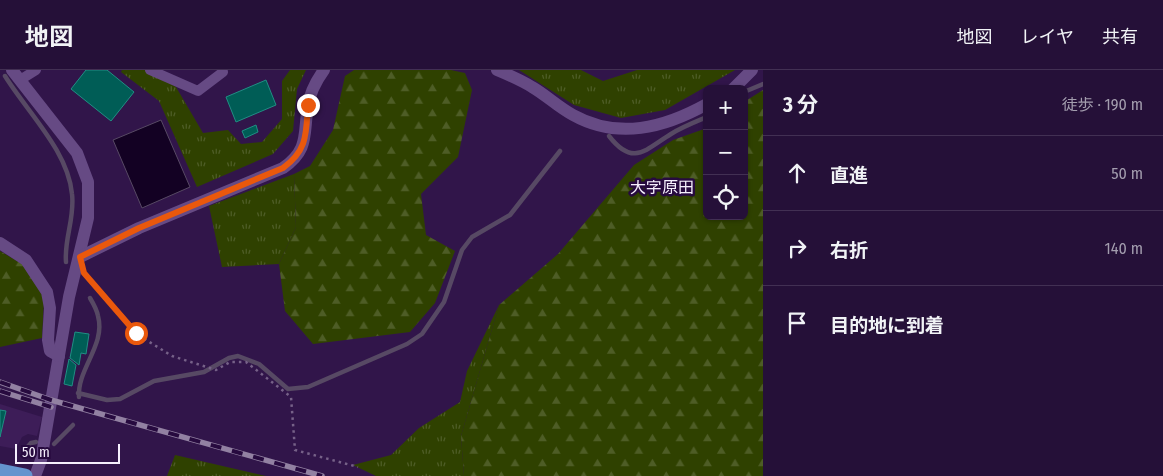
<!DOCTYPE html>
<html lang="ja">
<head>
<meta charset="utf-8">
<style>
  :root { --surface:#251038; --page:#311e43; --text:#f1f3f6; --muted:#a39dae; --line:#423053 }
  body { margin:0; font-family:"Fira Sans Condensed","Noto Sans JP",sans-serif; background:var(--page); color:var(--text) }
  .controls { position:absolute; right:15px; top:15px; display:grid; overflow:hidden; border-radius:8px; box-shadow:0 1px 4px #0004 }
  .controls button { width:45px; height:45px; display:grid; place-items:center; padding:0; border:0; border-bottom:1px solid var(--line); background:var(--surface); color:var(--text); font:25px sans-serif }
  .scale { position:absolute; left:15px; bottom:12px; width:105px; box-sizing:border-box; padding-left:5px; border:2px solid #f6f0fd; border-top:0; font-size:14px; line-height:18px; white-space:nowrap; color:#f6f0fd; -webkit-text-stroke:4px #270a3f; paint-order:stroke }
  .stop { position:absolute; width:15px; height:15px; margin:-11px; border:4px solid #ea580c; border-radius:50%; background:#fff }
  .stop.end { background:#ea580c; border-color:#fff; box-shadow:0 1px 5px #0008 }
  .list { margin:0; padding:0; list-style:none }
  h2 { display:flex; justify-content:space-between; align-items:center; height:65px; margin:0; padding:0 20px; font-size:21px }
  h2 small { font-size:16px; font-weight:400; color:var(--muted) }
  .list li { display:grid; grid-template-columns:32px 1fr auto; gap:15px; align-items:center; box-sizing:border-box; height:75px; padding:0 20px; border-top:1px solid var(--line) }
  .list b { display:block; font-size:19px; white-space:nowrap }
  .list em { font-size:16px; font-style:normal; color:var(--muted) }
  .icon { flex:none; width:28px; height:28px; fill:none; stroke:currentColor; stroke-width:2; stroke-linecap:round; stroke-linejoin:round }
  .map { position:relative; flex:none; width:763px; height:406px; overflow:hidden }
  header { display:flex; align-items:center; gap:30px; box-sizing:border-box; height:70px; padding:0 25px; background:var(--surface); border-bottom:1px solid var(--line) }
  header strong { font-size:24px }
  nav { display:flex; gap:28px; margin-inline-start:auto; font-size:18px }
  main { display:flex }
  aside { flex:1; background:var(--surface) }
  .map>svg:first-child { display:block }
  .built { fill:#3d1d58 }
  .grass { fill:url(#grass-tufts) }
  .forest { fill:url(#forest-firs) }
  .water { fill:#130123; stroke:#574964 }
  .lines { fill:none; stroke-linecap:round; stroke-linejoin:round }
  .stream { stroke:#574964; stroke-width:4.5 }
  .building { fill:#005d56; stroke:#218e84 }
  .path { stroke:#766188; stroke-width:2.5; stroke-dasharray:2.5 4; stroke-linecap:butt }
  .pedestrian { stroke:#664a84; stroke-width:10 }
  .minor { stroke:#664a84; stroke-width:12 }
  .trunk { stroke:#6494ce; stroke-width:15 }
  .rail-casing { stroke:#9281a2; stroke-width:5.5 }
  .rail { stroke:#270a3f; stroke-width:4; stroke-dasharray:11; stroke-linecap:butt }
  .route { stroke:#ea580c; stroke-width:6 }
  .labels { text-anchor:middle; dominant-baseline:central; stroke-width:5; stroke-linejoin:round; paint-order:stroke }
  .quarter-label { font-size:16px; fill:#f6f0fd; stroke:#270a3f }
</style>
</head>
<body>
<header>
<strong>地図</strong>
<nav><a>地図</a><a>レイヤ</a><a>共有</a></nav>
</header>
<main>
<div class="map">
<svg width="763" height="406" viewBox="0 0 763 406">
  <defs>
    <pattern id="grass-tufts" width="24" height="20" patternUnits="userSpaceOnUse" patternTransform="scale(1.25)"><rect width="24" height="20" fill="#2f4100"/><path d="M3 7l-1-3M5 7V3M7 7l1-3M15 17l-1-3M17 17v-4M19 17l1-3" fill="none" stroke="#4e5d26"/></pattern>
    <pattern id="forest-firs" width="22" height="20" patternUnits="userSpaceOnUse" patternTransform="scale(1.25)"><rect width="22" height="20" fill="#2f4100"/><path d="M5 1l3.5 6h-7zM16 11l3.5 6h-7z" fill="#4e5d26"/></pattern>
  </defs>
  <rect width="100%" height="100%" fill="#31154a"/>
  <path class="built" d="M 0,334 L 42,347 L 37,366 L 28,364 L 22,367 L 16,379 L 0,376 Z"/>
  <g class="grass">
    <path d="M 122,0 L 149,0 L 176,17 L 203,63 L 228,60 L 241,74 L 262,72 L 282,49 L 282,11 L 290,0 L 306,0 L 297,19 L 293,61 L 273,84 L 197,117 L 159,31 L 121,2 Z"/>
    <path d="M 519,0 L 581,0 L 603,11 L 637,0 L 735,0 L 665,40 L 621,48 L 574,35 Z"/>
    <path d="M 294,104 L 296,157 L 279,194 L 222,197 L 209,136 Z"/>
    <path d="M 499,235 L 461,366 L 464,406 L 376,406 L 353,395 L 391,385 L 419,358 L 460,332 L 467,301 Z"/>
    <path d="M 175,385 L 266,406 L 167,406 Z"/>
  </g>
  <g class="forest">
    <path d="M 354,0 L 451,0 L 465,3 L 472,20 L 458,87 L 421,124 L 426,165 L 455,181 L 435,233 L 410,262 L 313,274 L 285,241 L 279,194 L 296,157 L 294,104 L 310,96 L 333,60 L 345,6 Z"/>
    <path d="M 763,20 L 763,406 L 464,406 L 461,366 L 499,235 L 558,184 L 634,95 L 673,70 L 707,58 L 707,146 L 744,146 L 744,32 Z"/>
    <path d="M 0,181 L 22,194 L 44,228 L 42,268 L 0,277 Z"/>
  </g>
  <path class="water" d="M 161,50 L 190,117 L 142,138 L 113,70 Z"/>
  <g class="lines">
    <g class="stream">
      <path d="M 5,6 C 28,43 68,81 72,124 C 75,148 64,169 66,192"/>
      <path d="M 744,22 L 763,14"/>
      <path d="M 609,66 C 633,97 645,80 671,64 C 682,57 695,52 707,47"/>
      <path d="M 78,323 L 107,330 L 120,329 L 154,311 L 204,302 L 229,288 L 238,286 L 259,294 L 288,319 L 308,317 L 407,274 L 422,264 L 444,232 L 462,180 L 472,167 L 510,145 L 560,81"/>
      <path d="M 79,327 C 77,299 106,275 98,246 C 97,240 93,233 90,228"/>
      <path d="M 54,374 L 73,355"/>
      <path d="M 25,380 L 31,373 L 36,372"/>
    </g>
  </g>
  <g class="building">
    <path d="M 86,0 L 107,0 L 134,22 L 111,51 L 71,19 Z"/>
    <path d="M 266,10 L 276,35 L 236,52 L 226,27 Z"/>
    <path d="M 256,55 L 258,62 L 245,68 L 242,61 Z"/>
    <path d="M 75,262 L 89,264 L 86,284 L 81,283 L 79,295 L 70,288 Z"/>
    <path d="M 69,289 L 76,295 L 72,316 L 64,314 Z"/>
    <path d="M 0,340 L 6,341 L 0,367 Z"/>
  </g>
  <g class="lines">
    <path class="path" d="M 87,207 L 135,263 L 172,286 L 216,300 L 230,292 L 246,292 L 291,327 L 295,380 L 358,397"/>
    <g class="pedestrian">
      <path d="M 150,0 L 198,21 L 223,2"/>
      <path d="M 20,10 L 36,0"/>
    </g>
    <g class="minor">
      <path d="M 12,0 L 77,83 L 88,112 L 88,148 L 69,227 L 41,390 L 35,406"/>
      <path d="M 497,0 C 509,5 521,10 532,17 C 546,25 558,37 573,45 C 618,70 664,58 707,34"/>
      <path d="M 733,19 L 752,0"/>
      <path d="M 0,173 L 26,190 L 47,222 L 50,238 L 48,270 L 50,281 L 59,286"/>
      <path d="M 80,187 L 139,158 L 283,98 C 310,79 303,64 308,36 C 310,22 316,11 324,0"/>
    </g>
    <path class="trunk" d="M 0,401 L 25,406"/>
    <g class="rail-casing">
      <g id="rail">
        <path d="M 0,312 L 51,330 L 322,406"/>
        <path d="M 0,321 L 51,337"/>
      </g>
    </g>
    <use href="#rail" class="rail"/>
  </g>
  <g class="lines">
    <path class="route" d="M 136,263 L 84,203 L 80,187 L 139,158 L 283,98 C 308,80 306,63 308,35"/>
  </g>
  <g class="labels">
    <g class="quarter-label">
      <text x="662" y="117">大字原田</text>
    </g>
  </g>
</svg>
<div class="controls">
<button>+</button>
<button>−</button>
<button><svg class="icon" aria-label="locate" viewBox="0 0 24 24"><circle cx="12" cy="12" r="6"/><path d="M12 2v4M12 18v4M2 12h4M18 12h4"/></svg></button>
</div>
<div class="scale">50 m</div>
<div class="stop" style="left:136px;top:263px"></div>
<div class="stop end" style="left:308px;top:35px"></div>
</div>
<aside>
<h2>3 分<small>徒歩 · 190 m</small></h2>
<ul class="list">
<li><svg class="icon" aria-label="ahead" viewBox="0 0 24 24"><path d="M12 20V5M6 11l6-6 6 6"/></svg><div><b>直進</b></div><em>50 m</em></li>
<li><svg class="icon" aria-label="right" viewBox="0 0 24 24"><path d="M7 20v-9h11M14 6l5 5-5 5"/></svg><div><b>右折</b></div><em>140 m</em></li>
<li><svg class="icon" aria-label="arrive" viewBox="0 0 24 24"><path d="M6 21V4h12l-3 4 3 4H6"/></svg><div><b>目的地に到着</b></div></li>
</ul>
</aside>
</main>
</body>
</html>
